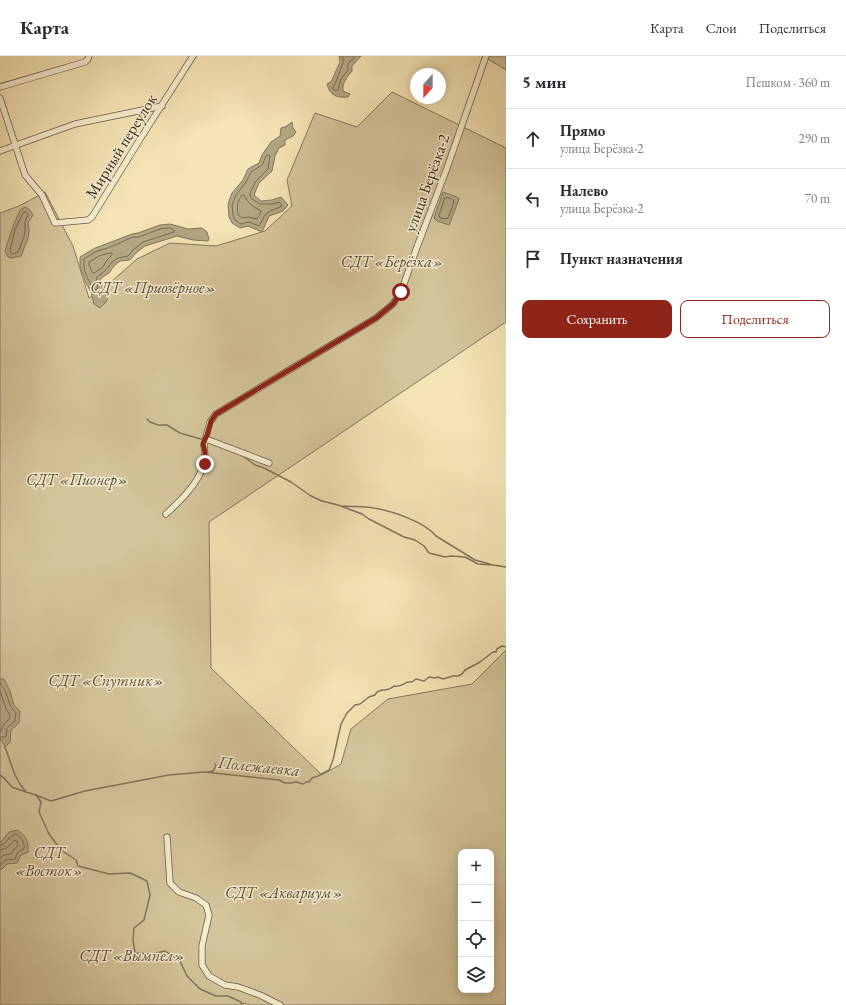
<!DOCTYPE html>
<html lang="ru">
<head>
<meta charset="utf-8">
<style>
  :root { --surface:#fff; --page:#f7f7f7; --text:#2b2b33; --muted:#7c7c81; --line:#e1e1e2; --accent:#8f2418 }
  body { margin:0; font-family:"EB Garamond",serif; background:var(--page); color:var(--text) }
  .controls { position:absolute; right:12px; bottom:12px; display:grid; overflow:hidden; border-radius:8px; box-shadow:0 2px 10px #0003 }
  .controls button { width:36px; height:36px; display:grid; place-items:center; padding:0; border:0; border-bottom:1px solid var(--line); background:var(--surface); color:var(--text); font:20px sans-serif }
  .compass { position:absolute; left:410px; top:12px; width:36px; height:36px; border-radius:50%; background:var(--surface); box-shadow:0 2px 10px #0003; rotate:201deg }
  .stop { position:absolute; width:12px; height:12px; margin:-9px; border:3px solid #8f2418; border-radius:50%; background:#fff }
  .stop.end { background:#8f2418; border-color:#fff; box-shadow:0 1px 4px #0008 }
  .list { margin:0; padding:0; list-style:none }
  h2 { display:flex; justify-content:space-between; align-items:center; height:52px; margin:0; padding:0 16px; font-size:17px }
  h2 small { font-size:13px; font-weight:400; color:var(--muted) }
  .list li { display:grid; grid-template-columns:26px 1fr auto; gap:12px; align-items:center; box-sizing:border-box; height:60px; padding:0 16px; border-top:1px solid var(--line) }
  .list b { display:block; font-size:15px; white-space:nowrap }
  .list p { margin:0; font-size:13px; white-space:nowrap; color:var(--muted) }
  .list em { font-size:13px; font-style:normal; color:var(--muted) }
  .actions { display:flex; gap:8px; padding:12px 16px }
  .actions a { flex:1; padding:9px 0; border:1px solid var(--accent); border-radius:8px; text-align:center; font-size:14px; color:var(--accent) }
  .actions .main { background:var(--accent); color:#fff }
  .icon { flex:none; width:22px; height:22px; fill:none; stroke:currentColor; stroke-width:2; stroke-linecap:round; stroke-linejoin:round }
  .map { position:relative; flex:none; width:506px; height:949px; overflow:hidden }
  header { display:flex; align-items:center; gap:24px; box-sizing:border-box; height:56px; padding:0 20px; background:var(--surface); border-bottom:1px solid var(--line) }
  header strong { font-size:19px }
  nav { display:flex; gap:22px; margin-inline-start:auto; font-size:14px }
  main { display:flex }
  aside { flex:1; background:var(--surface) }
  .map>svg:first-child { display:block }
  .green { fill:#d5c59c; stroke:#867960; fill-rule:evenodd }
  .water { fill:#b4a683; stroke:#82765d }
  .lines { fill:none; stroke-linecap:round; stroke-linejoin:round }
  .shore { stroke:#766a53; stroke-width:1 }
  .stream { stroke:#82765d; stroke-width:1.5 }
  .street-casing { stroke:#665b48; stroke-width:7 }
  .street { stroke:#f8edcf; stroke-width:5.5 }
  .route { stroke:#8f2418; stroke-width:5 }
  .labels { text-anchor:middle; dominant-baseline:central; stroke-width:3; stroke-linejoin:round; paint-order:stroke }
  .street-label { font-size:16px; fill:#372d23; stroke:#f8edcf }
  .park-label { font-size:16px; font-style:italic; fill:#574b3b; stroke:#f8edcf }
  .water-label { font-size:17px; font-style:italic; fill:#5c5140; stroke:#f8edcf }
</style>
</head>
<body>
<header>
<strong>Карта</strong>
<nav><a>Карта</a><a>Слои</a><a>Поделиться</a></nav>
</header>
<main>
<div class="map">
<svg width="506" height="949" viewBox="0 0 506 949">
  <rect width="100%" height="100%" fill="#f5e4b5"/>
  <filter id="stains"><feTurbulence type="fractalNoise" baseFrequency=".005" numOctaves="4"/><feColorMatrix values="0 0 0 0 .2 0 0 0 0 .09 0 0 0 0 .02 0 0 0 .5 -.17"/></filter>
  <radialGradient id="worn" r=".72"><stop offset=".6" stop-color="#630" stop-opacity="0"/><stop offset="1" stop-color="#630" stop-opacity=".3"/></radialGradient>
  <g class="green">
    <path d="M 489,0 L 506,0 L 506,14 L 488,3 Z"/>
    <path d="M 392,36 L 506,92 L 506,266 L 209,466 L 211,612 L 322,719 L 341,708 L 351,673 L 388,643 L 472,628 L 506,594 L 506,949 L 250,949 L 243,947 L 243,949 L 0,949 L 0,157 L 19,150 L 45,136 L 73,190 L 89,242 L 103,233 L 137,203 L 170,187 L 216,190 L 265,175 L 292,150 L 287,124 L 315,57 L 357,71 ZM 461,796 L 491,796 L 491,934 L 461,934 Z"/>
  </g>
  <g class="water">
    <path d="M 339,0 L 361,0 L 352,10 L 352,15 C 347,21 342,27 343,35 L 350,38 L 348,41 C 337,42 330,40 327,28 L 331,26 L 340,6 Z"/>
    <path d="M 292,66 L 293,72 L 296,76 L 293,80 L 285,84 L 285,89 L 279,92 L 275,100 L 272,115 L 259,127 L 254,139 L 261,145 L 272,144 L 281,141 L 288,149 L 283,155 L 269,160 L 262,176 L 248,170 L 240,172 L 232,167 L 229,161 L 228,148 L 232,137 L 243,124 L 248,113 L 259,107 L 262,99 L 271,86 L 280,80 L 281,72 L 285,71 Z"/>
    <path d="M 443,136 L 457,141 L 459,143 L 450,167 L 449,169 L 437,165 L 434,162 Z"/>
    <path d="M 25,151 L 29,153 L 33,159 L 28,167 L 29,175 L 28,182 L 21,200 L 12,202 L 8,201 L 5,195 L 12,173 L 20,154 Z"/>
    <path d="M 170,168 L 188,173 L 202,172 L 207,176 L 209,183 L 208,185 L 193,184 L 177,180 L 145,190 L 136,197 L 130,204 L 120,205 L 114,210 L 109,217 L 100,223 L 103,233 L 108,241 L 106,246 L 100,252 L 94,248 L 91,236 L 86,227 L 80,210 L 80,201 L 95,192 L 106,188 L 132,178 L 138,177 L 160,169 Z"/>
    <path d="M 0,623 L 4,623 L 10,635 L 14,649 L 20,655 L 19,667 L 11,674 L 10,686 L 5,691 L 0,682 Z"/>
    <path d="M 17,774 C 26,780 29,785 28,796 L 21,799 L 17,807 L 7,808 L 2,813 L 0,814 L 0,786 L 2,785 L 9,776 Z"/>
  </g>
  <g class="lines">
    <g class="shore">
      <path d="M 343,0 L 343,7 L 335,28 L 333,31 L 333,33 L 336,35 L 338,34 L 341,23 L 348,14 L 348,8 L 355,0"/>
      <path d="M 267,99 L 269,99 L 270,100 L 268,113 L 256,125 L 250,137 L 250,140 L 252,143 L 260,148 L 273,148 L 279,146 L 281,148 L 282,150 C 277,153 270,154 266,158 C 263,161 262,166 259,170 L 249,166 L 241,168 L 235,164 L 233,159 L 232,149 L 236,139 L 246,126 L 251,116 L 262,109 Z"/>
      <path d="M 244,139 C 248,147 253,151 261,155 L 261,156 L 257,163 L 248,161 L 242,162 L 239,160 C 236,153 237,145 242,139 Z"/>
      <path d="M 445,142 C 448,141 453,143 454,146 L 448,162 L 446,163 L 440,162 L 439,160 Z"/>
      <path d="M 24,156 L 26,156 L 28,159 L 25,166 L 25,174 L 24,181 L 18,196 L 12,198 L 11,197 L 10,194 L 15,174 Z"/>
      <path d="M 170,172 L 174,174 L 174,176 L 143,186 L 133,194 L 128,200 L 118,202 L 111,207 L 106,214 L 97,221 L 96,225 L 98,232 L 96,234 C 89,229 82,212 84,203 L 97,195 L 108,192 L 133,181 L 139,181 L 160,173 Z"/>
      <path d="M 110,197 L 112,197 L 112,199 L 107,204 L 103,211 L 94,217 L 92,216 L 89,209 L 89,206 L 99,200 Z"/>
      <path d="M 0,627 C 6,633 7,641 10,649 C 11,652 14,654 16,657 L 15,665 L 7,672 L 6,681 L 0,681"/>
      <path d="M 0,635 L 6,653 L 10,659 C 10,664 7,665 4,668 C 2,671 2,674 0,676"/>
      <path d="M 0,789 C 8,789 7,780 16,778 C 21,781 25,787 24,793 L 18,796 L 15,803 L 5,804 L 0,810"/>
      <path d="M 0,794 L 7,792 L 14,784 L 17,785 L 18,790 L 14,793 L 11,798 L 4,799 L 0,802"/>
    </g>
    <g class="stream">
      <path d="M 147,363 L 150,366 L 158,369 L 167,369 L 180,377 L 204,384"/>
      <path d="M 243,400 L 255,409 L 264,412 L 291,426 L 311,440 L 322,445 L 338,449 L 362,458 L 369,463 L 404,481 L 415,484 L 424,490 L 429,497 L 445,501 L 451,500 L 465,501 L 478,508 L 493,509 L 506,511"/>
      <path d="M 343,450 C 353,451 364,450 374,452 C 392,455 425,466 436,480 L 475,504 L 490,508"/>
      <path d="M 5,691 L 15,719 L 20,728 L 26,736 L 36,739 L 41,746 L 39,756 L 49,778 L 61,794 L 76,804 L 78,810 L 109,818 L 130,817 L 147,825 L 150,839 L 144,864 L 134,872 L 133,884 L 135,897 L 152,898 L 165,895 L 180,905 L 187,920 L 200,933 L 216,940 L 228,940 L 241,946 L 242,949"/>
      <path d="M 208,716 L 213,715 L 216,710 L 215,708"/>
      <path d="M 0,719 L 4,722 L 12,731 L 26,736"/>
      <path d="M 36,739 L 51,745 L 85,735 L 169,719 L 204,716 L 279,724 L 285,727 L 291,727 L 296,726 L 303,728 L 306,726 L 309,726 L 312,722 L 318,720 L 329,714 L 333,704 L 341,668 L 347,657 L 355,649 L 360,648 L 369,641 L 375,639 L 377,636 C 378,635 380,635 382,634 C 388,633 388,635 394,630 C 399,631 403,629 407,626 L 412,626 L 416,623 L 424,625 L 429,621 L 435,622 L 438,621 L 443,623 L 453,620 L 458,620 L 462,618 L 465,614 L 480,606 L 493,596 L 496,596 L 497,593 L 502,590 L 506,591"/>
    </g>
    <g class="street-casing">
      <g id="street">
        <path d="M 0,31 L 85,6 L 88,3 L 89,0"/>
        <path d="M 0,42 L 25,119 L 42,139 L 55,167 L 88,164 L 92,161 L 142,80 L 193,0"/>
        <path d="M 0,95 L 75,68 L 162,50"/>
        <path d="M 206,383 L 269,407"/>
        <path d="M 166,458 C 181,444 198,428 204,408 C 206,402 205,396 204,390 C 204,389 209,369 210,366 C 212,363 214,361 216,358 L 376,262 L 393,248 L 401,236 L 417,191 L 447,112 L 486,0"/>
        <path d="M 167,781 L 170,827 L 179,836 L 196,842 L 206,849 L 209,859 L 202,890 L 202,909 L 209,920 L 225,929 L 238,931 L 260,939 L 280,949"/>
      </g>
    </g>
    <use href="#street" class="street"/>
  </g>
  <g class="lines">
    <path class="route" d="M 205,408 L 205,396 L 203,388 L 207,379 L 211,365 L 216,358 L 376,262 L 393,248 L 401,236"/>
  </g>
  <g class="labels">
    <g class="street-label">
      <text transform="translate(121 90) rotate(-58)">Мирный переулок</text>
      <text transform="translate(427 127) rotate(-70)">улица Берёзка-2</text>
    </g>
    <g class="park-label">
      <text x="392" y="205">СДТ «Берёзка»</text>
      <text x="153" y="231">СДТ «Приозёрное»</text>
      <text x="77" y="423">СДТ «Пионер»</text>
      <text x="106" y="624">СДТ «Спутник»</text>
      <text x="49" y="796">СДТ<tspan x="49" dy="18">«Восток»</tspan></text>
      <text x="284" y="836">СДТ «Аквариум»</text>
      <text x="132" y="899">СДТ «Вымпел»</text>
    </g>
    <g class="water-label">
      <text transform="translate(259 710) rotate(6)">Полежаевка</text>
    </g>
  </g>
  <rect width="100%" height="100%" filter="url(#stains)"/>
  <rect width="100%" height="100%" fill="url(#worn)"/>
</svg>
<div class="controls">
<button>+</button>
<button>−</button>
<button><svg class="icon" aria-label="locate" viewBox="0 0 24 24"><circle cx="12" cy="12" r="6"/><path d="M12 2v4M12 18v4M2 12h4M18 12h4"/></svg></button>
<button><svg class="icon" aria-label="layers" viewBox="0 0 24 24"><path d="M12 4l9 5-9 5-9-5zM3 14l9 5 9-5"/></svg></button>
</div>
<svg class="compass" viewBox="-18 -18 36 36"><path d="M0-13l5 13h-10z" fill="#e53935"/><path d="M0 13l5-13h-10z" fill="#7c7c81"/></svg>
<div class="stop" style="left:401px;top:236px"></div>
<div class="stop end" style="left:205px;top:408px"></div>
</div>
<aside>
<h2>5 мин<small>Пешком · 360 m</small></h2>
<ul class="list">
<li><svg class="icon" aria-label="ahead" viewBox="0 0 24 24"><path d="M12 20V5M6 11l6-6 6 6"/></svg><div><b>Прямо</b><p>улица Берёзка-2</p></div><em>290 m</em></li>
<li><svg class="icon" aria-label="left" viewBox="0 0 24 24"><path d="M17 20v-9H6M10 6l-5 5 5 5"/></svg><div><b>Налево</b><p>улица Берёзка-2</p></div><em>70 m</em></li>
<li><svg class="icon" aria-label="arrive" viewBox="0 0 24 24"><path d="M6 21V4h12l-3 4 3 4H6"/></svg><div><b>Пункт назначения</b></div></li>
</ul>
<div class="actions"><a class="main">Сохранить</a><a>Поделиться</a></div>
</aside>
</main>
</body>
</html>
